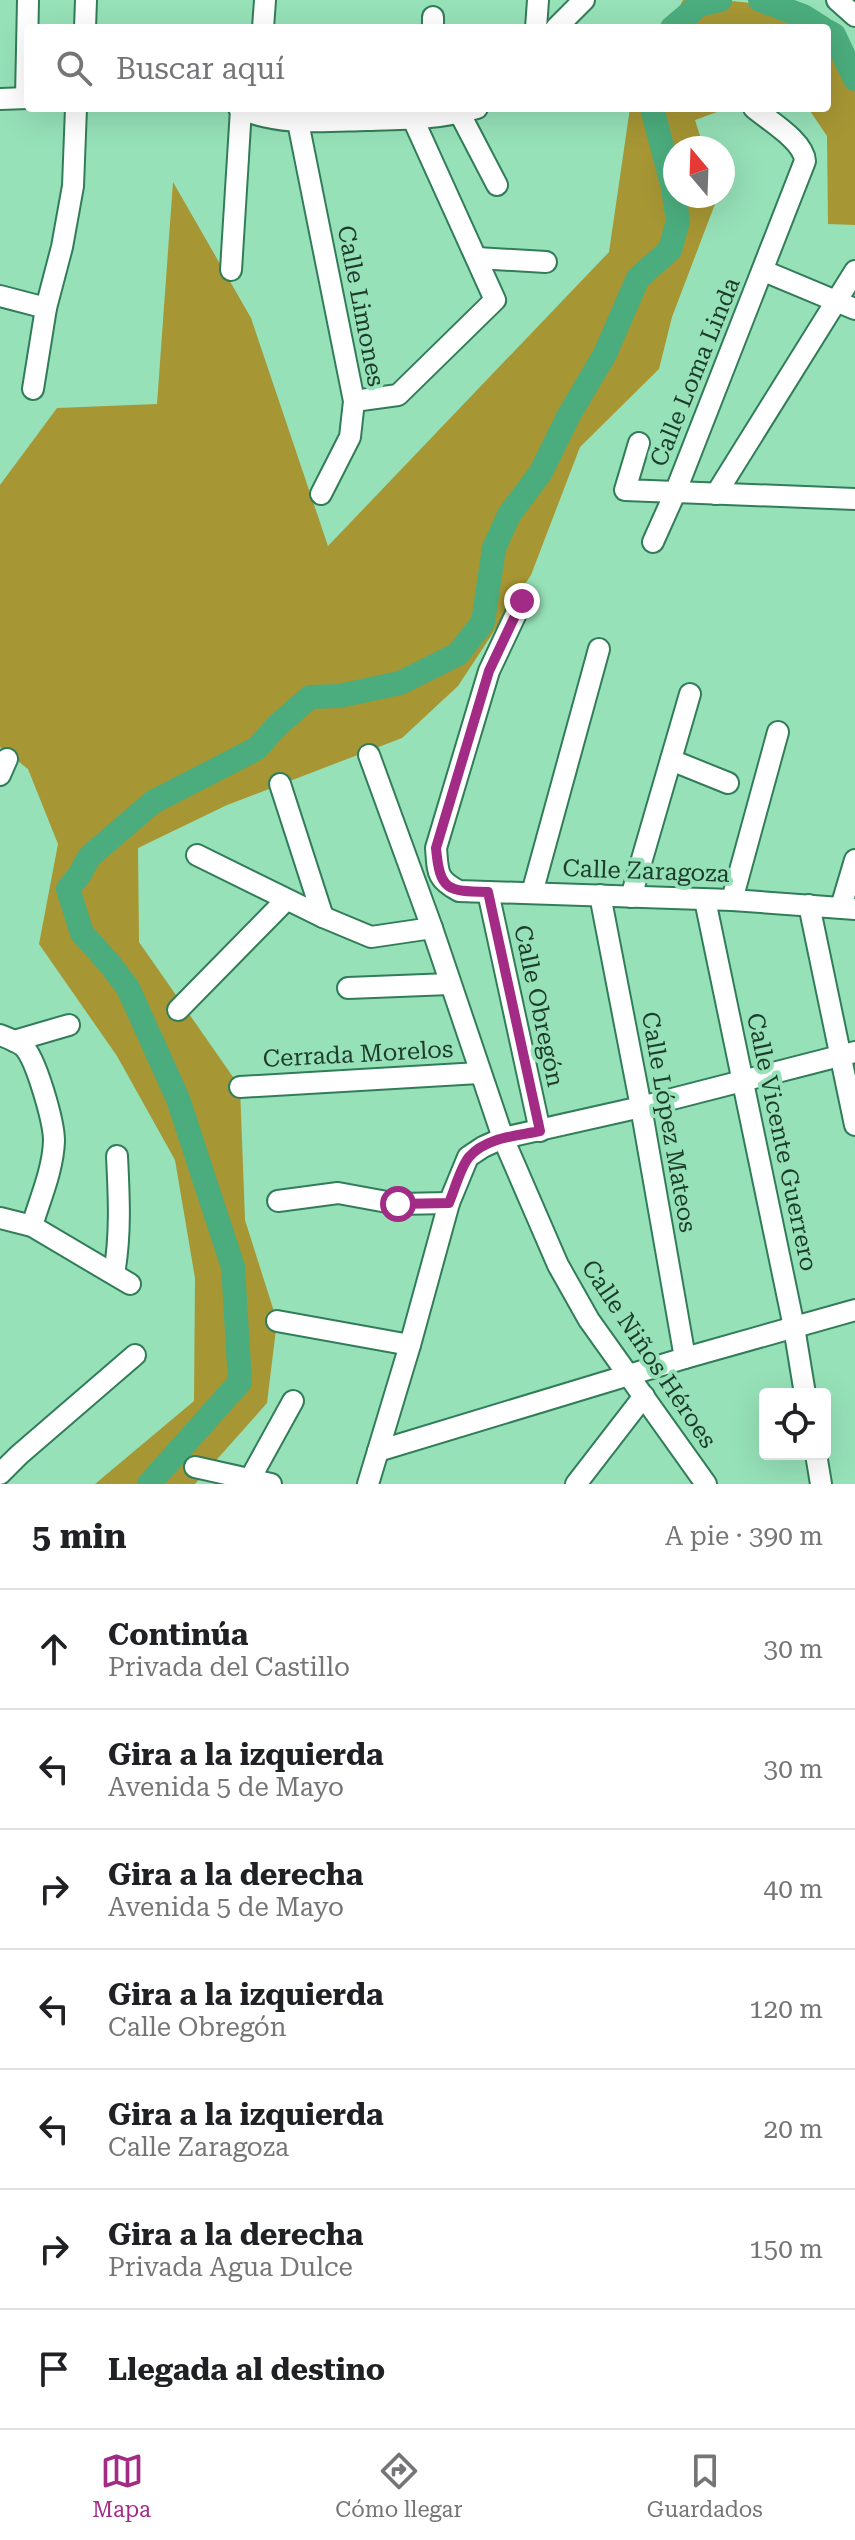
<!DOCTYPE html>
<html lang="es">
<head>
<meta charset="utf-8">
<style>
  :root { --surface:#fff; --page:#f6f6f6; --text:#202124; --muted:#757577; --line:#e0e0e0; --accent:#a22c85 }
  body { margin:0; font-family:"Roboto Serif",serif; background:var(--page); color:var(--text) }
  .controls { position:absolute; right:24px; bottom:24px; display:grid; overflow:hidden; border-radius:8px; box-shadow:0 8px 32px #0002 }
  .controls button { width:72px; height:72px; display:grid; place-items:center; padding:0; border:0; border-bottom:2px solid var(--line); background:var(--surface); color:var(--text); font:40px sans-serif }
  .compass { position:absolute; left:663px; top:136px; width:72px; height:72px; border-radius:50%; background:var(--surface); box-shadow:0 8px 32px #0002; rotate:341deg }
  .stop { position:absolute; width:24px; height:24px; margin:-18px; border:6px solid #a22c85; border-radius:50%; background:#fff }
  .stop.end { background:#a22c85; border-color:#fff; box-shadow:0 2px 8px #0008 }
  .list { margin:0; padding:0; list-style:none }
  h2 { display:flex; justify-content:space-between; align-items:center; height:104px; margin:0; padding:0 32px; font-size:34px }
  h2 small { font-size:26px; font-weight:400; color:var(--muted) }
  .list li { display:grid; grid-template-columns:52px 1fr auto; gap:24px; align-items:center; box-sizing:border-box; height:120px; padding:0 32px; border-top:2px solid var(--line) }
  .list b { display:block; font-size:30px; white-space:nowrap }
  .list p { margin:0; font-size:26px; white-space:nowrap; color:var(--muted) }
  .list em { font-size:26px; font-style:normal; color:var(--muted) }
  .icon { flex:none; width:44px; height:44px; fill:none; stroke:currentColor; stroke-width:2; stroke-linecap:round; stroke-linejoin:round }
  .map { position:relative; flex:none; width:855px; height:1484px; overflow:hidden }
  .search { position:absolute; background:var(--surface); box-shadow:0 8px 32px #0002; left:24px; right:24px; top:24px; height:88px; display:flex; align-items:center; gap:20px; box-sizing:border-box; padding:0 28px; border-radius:8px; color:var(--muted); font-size:30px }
  .sheet { height:944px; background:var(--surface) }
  nav { display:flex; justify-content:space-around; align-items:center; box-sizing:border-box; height:112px; border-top:2px solid var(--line); background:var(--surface); font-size:22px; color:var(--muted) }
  nav a { display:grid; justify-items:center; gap:4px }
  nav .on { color:var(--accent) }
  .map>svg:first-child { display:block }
  .forest { fill:#a69634 }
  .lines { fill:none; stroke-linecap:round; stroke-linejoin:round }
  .river { stroke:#4bad7d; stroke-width:24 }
  .minor-casing { stroke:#327d59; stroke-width:24 }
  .minor { stroke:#fff; stroke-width:20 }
  .route { stroke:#a22c85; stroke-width:10 }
  .labels { text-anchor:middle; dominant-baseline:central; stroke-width:8; stroke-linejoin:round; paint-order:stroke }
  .street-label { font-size:24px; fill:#1d3c2c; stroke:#96e1b8 }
</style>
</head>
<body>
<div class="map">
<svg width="855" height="1484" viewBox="0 0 855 1484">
  <rect width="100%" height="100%" fill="#96e1b8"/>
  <g class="forest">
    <path d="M 683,0 C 728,0 781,0 814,28 L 668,28 Z"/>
    <path d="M 827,43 L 855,73 L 855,225 L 828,224 L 827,136 L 808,108 L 827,108 Z"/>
    <path d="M 630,108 L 728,108 L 695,120 L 704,148 L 675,148 L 675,196 L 718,196 L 672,317 L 659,369 L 580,447 L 531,575 L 458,686 L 402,738 L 227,805 L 138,848 L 139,942 L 240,1087 L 245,1220 L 277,1321 L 267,1403 L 195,1484 L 95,1484 L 194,1401 L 195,1278 L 175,1160 L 117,1056 L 39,944 L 58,844 L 28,769 L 0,747 L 0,485 L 57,408 L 157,404 L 173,182 L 251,318 L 328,546 L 609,252 Z"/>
  </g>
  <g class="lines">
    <g class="river">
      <path d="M 760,0 L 803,16 L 822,28"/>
      <path d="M 672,28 L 699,5 L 720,0"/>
      <path d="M 827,31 L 834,35 L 855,79"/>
      <path d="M 149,1484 L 240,1382 L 233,1267 L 178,1099 L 128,988 L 109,963 L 82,933 L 68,889 L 80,874 L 89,857 L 153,802 L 256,749 L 278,725 L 310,697 L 339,696 L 400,683 L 458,654 L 483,622 L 494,548 L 509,515 L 541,472 L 569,415 L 605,354 L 638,278 L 670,250 L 678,221 L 673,188 L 652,108"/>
    </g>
    <g class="minor-casing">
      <g id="minor">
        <path d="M 837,0 L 855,16"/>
        <path d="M 433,17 L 433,28"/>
        <path d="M 85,28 L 86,0"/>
        <path d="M 263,28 L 265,0"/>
        <path d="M 536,28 L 538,0"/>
        <path d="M 556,28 L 584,0"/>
        <path d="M 26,98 L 28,0"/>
        <path d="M 0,99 L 28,98"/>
        <path d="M 239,108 C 279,126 324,121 367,120 C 404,119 442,119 477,108"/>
        <path d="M 460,114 L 497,185"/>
        <path d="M 298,122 L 354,401 L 350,437 L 321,494"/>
        <path d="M 477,258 L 546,262"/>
        <path d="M 231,270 L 241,109"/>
        <path d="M 764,271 L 855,309"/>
        <path d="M 0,296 L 46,308"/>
        <path d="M 33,389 L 46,308 L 62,247 L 73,186 L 76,108"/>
        <path d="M 354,401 L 398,395 L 495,300 L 413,119"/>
        <path d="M 639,443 L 625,490 L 855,499"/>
        <path d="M 716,494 L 855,271"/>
        <path d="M 653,542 L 675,493 L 805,161 C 804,141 769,121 754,108"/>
        <path d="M 522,601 L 489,671 L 436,848 C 438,872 436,879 459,891 L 732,900 L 855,909"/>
        <path d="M 369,755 L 432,928 L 503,1138 L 558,1265 L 589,1320 L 706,1484"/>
        <path d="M 671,760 L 728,783"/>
        <path d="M 0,775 L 7,759"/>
        <path d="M 280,784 L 323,917"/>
        <path d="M 197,855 L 323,917 L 371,937 L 432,928"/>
        <path d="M 488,892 L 540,1131"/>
        <path d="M 532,893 L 599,649"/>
        <path d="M 600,895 L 641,1107 L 685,1358"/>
        <path d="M 631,897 L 690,694"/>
        <path d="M 705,900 L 794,1327 L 805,1394"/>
        <path d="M 732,900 L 778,732"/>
        <path d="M 809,905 L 855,1125"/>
        <path d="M 841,907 L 855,860"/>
        <path d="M 348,988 L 450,984"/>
        <path d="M 178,1010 L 286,900"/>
        <path d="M 0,1035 C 8,1038 16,1041 23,1046 C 36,1058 54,1122 54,1141 C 53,1170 40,1199 32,1226"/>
        <path d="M 14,1041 L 69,1025"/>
        <path d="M 240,1087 L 479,1073"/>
        <path d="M 278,1201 L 338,1193 L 398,1204 L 449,1203"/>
        <path d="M 0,1218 L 32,1226 L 130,1284"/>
        <path d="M 114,1274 C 121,1235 119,1196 117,1156"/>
        <path d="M 277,1321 L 410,1345"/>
        <path d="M 378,1451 L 685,1358 L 855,1310"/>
        <path d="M 816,1454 L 821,1484"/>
        <path d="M 195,1467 L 271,1484"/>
        <path d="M 0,1474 L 19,1455 L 135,1355"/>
        <path d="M 250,1479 L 293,1401"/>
        <path d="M 368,1484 L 410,1345 L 449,1203 L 468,1157 L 483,1147 L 503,1138 L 641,1107 L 855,1052"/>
        <path d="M 576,1484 L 644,1396"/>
      </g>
    </g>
    <use href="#minor" class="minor"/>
  </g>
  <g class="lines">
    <path class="route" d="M 398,1204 L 449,1203 C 455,1189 460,1168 469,1157 C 486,1137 517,1136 540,1131 L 488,892 C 447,891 440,891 436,848 L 489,671 L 522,601"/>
  </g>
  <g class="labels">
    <g class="street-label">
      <text transform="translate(361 306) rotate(79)">Calle Limones</text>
      <text transform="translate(695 372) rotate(-68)">Calle Loma Linda</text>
      <text transform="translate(646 871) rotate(2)">Calle Zaragoza</text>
      <text transform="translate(539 1006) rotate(78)">Calle Obregón</text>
      <text transform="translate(358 1054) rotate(-3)">Cerrada Morelos</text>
      <text transform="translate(669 1122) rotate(80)">Calle López Mateos</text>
      <text transform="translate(782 1142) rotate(78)">Calle Vicente Guerrero</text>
      <text transform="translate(649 1354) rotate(56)">Calle Niños Héroes</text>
    </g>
  </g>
</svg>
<div class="controls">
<button><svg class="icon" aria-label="locate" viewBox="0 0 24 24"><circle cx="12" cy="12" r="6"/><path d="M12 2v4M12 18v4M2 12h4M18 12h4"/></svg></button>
</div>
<svg class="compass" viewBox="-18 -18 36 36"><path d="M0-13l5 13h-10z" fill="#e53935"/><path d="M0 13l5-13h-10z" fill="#757577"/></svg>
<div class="stop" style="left:398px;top:1204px"></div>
<div class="stop end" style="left:522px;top:601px"></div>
<div class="search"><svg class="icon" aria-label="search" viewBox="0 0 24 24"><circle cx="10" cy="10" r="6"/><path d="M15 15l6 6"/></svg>Buscar aquí</div>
</div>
<section class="sheet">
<h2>5 min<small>A pie · 390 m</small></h2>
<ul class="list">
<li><svg class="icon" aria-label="ahead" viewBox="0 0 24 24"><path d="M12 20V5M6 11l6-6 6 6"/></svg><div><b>Continúa</b><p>Privada del Castillo</p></div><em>30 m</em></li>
<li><svg class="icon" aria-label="left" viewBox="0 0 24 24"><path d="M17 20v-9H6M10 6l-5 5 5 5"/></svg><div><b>Gira a la izquierda</b><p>Avenida 5 de Mayo</p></div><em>30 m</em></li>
<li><svg class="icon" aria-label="right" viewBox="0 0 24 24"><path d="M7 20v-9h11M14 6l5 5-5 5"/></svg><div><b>Gira a la derecha</b><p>Avenida 5 de Mayo</p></div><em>40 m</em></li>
<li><svg class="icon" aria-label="left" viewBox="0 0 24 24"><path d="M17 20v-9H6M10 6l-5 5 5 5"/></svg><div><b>Gira a la izquierda</b><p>Calle Obregón</p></div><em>120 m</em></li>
<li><svg class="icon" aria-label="left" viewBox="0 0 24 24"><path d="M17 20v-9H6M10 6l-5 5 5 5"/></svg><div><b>Gira a la izquierda</b><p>Calle Zaragoza</p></div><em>20 m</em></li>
<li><svg class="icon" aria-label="right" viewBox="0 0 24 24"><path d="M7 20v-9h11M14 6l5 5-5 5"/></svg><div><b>Gira a la derecha</b><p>Privada Agua Dulce</p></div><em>150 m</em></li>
<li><svg class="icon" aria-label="arrive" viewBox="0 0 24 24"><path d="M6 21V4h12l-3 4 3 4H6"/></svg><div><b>Llegada al destino</b></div></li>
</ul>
</section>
<nav>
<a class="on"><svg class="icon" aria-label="map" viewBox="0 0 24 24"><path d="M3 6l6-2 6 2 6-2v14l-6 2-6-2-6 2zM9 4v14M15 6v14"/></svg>Mapa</a>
<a><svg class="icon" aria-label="directions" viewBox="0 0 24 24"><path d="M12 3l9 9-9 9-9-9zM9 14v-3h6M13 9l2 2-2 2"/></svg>Cómo llegar</a>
<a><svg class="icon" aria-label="saved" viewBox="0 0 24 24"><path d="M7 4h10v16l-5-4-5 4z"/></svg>Guardados</a>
</nav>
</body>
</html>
